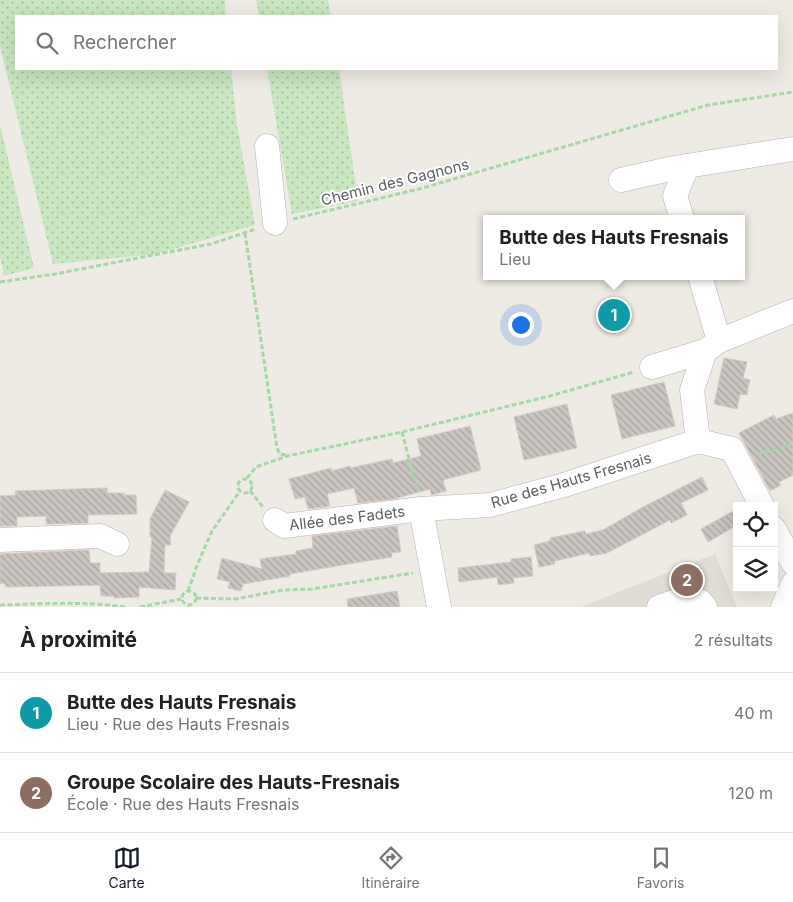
<!DOCTYPE html>
<html lang="fr">
<head>
<meta charset="utf-8">
<style>
  :root { --surface:#fff; --page:#f2f2f2; --text:#202124; --muted:#757577; --line:#e0e0e0; --accent:#111827 }
  body { margin:0; font-family:Inter,sans-serif; background:var(--page); color:var(--text) }
  .controls { position:absolute; right:15px; bottom:15px; display:grid; overflow:hidden; border-radius:0px; box-shadow:0 5px 20px #0002 }
  .controls button { width:45px; height:45px; display:grid; place-items:center; padding:0; border:0; border-bottom:1px solid var(--line); background:var(--surface); color:var(--text); font:25px sans-serif }
  .you { position:absolute; left:520px; top:324px; width:18px; height:18px; margin:-12px; border:4px solid #fff; border-radius:50%; background:#1a73e8; box-shadow:0 0 0 8px #1a73e833 }
  .badge { display:grid; place-items:center; width:32px; height:32px; border-radius:50%; background:var(--accent); color:#fff; font-size:16px; font-weight:700 }
  .pin { position:absolute; translate:-50% -50%; border:2px solid #fff; box-shadow:0 1px 5px #0006 }
  .popup { position:absolute; left:483px; top:215px; width:262px; height:65px; box-sizing:border-box; display:grid; place-content:center; border-radius:0px; background:var(--surface); filter:drop-shadow(0 1px 4px #0005); font-size:16px; white-space:nowrap; color:var(--muted) }
  .popup b { font-size:19px; color:var(--text) }
  .popup::after { content:''; position:absolute; left:50%; top:100%; margin-left:-10px; border:10px solid transparent; border-top-color:var(--surface) }
  .list { margin:0; padding:0; list-style:none }
  h2 { display:flex; justify-content:space-between; align-items:center; height:65px; margin:0; padding:0 20px; font-size:21px }
  h2 small { font-size:16px; font-weight:400; color:var(--muted) }
  .list li { display:grid; grid-template-columns:32px 1fr auto; gap:15px; align-items:center; box-sizing:border-box; height:80px; padding:0 20px; border-top:1px solid var(--line) }
  .list b { display:block; font-size:19px; white-space:nowrap }
  .list p { margin:0; font-size:16px; white-space:nowrap; color:var(--muted) }
  .list em { font-size:16px; font-style:normal; color:var(--muted) }
  .icon { flex:none; width:28px; height:28px; fill:none; stroke:currentColor; stroke-width:2; stroke-linecap:round; stroke-linejoin:round }
  .map { position:relative; flex:none; width:793px; height:607px; overflow:hidden }
  .search { position:absolute; background:var(--surface); box-shadow:0 5px 20px #0002; left:15px; right:15px; top:15px; height:55px; display:flex; align-items:center; gap:12px; box-sizing:border-box; padding:0 18px; border-radius:0px; color:var(--muted); font-size:19px }
  .sheet { height:225px; background:var(--surface) }
  nav { display:flex; justify-content:space-around; align-items:center; box-sizing:border-box; height:70px; border-top:1px solid var(--line); background:var(--surface); font-size:14px; color:var(--muted) }
  nav a { display:grid; justify-items:center; gap:2px }
  nav .on { color:var(--accent) }
  .map>svg:first-child { display:block }
  .education { fill:#e1dbd5 }
  .grass { fill:url(#grass-dots) }
  .building { fill:url(#building-back-hatch); stroke:#d3cac2 }
  .lines { fill:none; stroke-linecap:round; stroke-linejoin:round }
  .minor-casing { stroke:#afb3b6; stroke-width:25 }
  .path { stroke:#a3d8a5; stroke-width:3; stroke-dasharray:5 2.5; stroke-linecap:butt }
  .minor { stroke:#fff; stroke-width:24 }
  .labels { text-anchor:middle; dominant-baseline:central; stroke-width:4; stroke-linejoin:round; paint-order:stroke }
  .street-label { font-size:15px; fill:#5c6164; stroke:#fff }
</style>
</head>
<body>
<div class="map">
<svg width="793" height="607" viewBox="0 0 793 607">
  <defs>
    <pattern id="grass-dots" width="8" height="8" patternUnits="userSpaceOnUse" patternTransform="scale(1.25)"><rect width="8" height="8" fill="#c8e6c0"/><path d="M2 2h.1M6 6h.1" fill="none" stroke="#a6bea0" stroke-width="1.8" stroke-linecap="round"/></pattern>
    <pattern id="building-back-hatch" width="6" height="6" patternUnits="userSpaceOnUse" patternTransform="scale(1.25)"><rect width="6" height="6" fill="#cac5c1"/><path d="M-1 5l2 2M0 0l6 6M5-1l2 2" fill="none" stroke="#a7a3a0"/></pattern>
  </defs>
  <rect width="100%" height="100%" fill="#eeeae4"/>
  <path class="education" d="M 715,554 L 737,607 L 581,607 Z"/>
  <g class="grass">
    <path d="M 0,0 L 225,0 L 226,16 L 16,16 L 16,69 L 231,69 L 237,125 L 255,225 L 156,254 L 53,264 L 0,46 Z"/>
    <path d="M 256,0 L 328,0 L 331,16 L 259,16 Z"/>
    <path d="M 267,69 L 339,69 L 358,201 L 292,214 Z"/>
    <path d="M 0,125 L 34,268 L 4,276 L 0,256 Z"/>
  </g>
  <g class="building">
    <path d="M 724,358 L 747,362 L 743,378 L 750,380 L 748,387 L 747,395 L 740,394 L 737,409 L 714,404 Z"/>
    <path d="M 664,382 L 675,426 L 622,439 L 611,395 Z"/>
    <path d="M 567,404 L 577,448 L 524,460 L 514,417 Z"/>
    <path d="M 793,413 L 793,475 L 779,482 L 781,485 L 770,491 L 739,433 L 774,415 L 776,419 Z"/>
    <path d="M 470,426 L 481,470 L 443,480 L 446,491 L 431,495 L 430,489 L 394,499 L 358,503 L 354,488 L 327,494 L 330,506 L 308,509 L 305,497 L 295,499 L 289,479 L 331,468 L 332,471 L 350,466 L 350,468 L 392,459 L 393,463 L 421,456 L 417,439 Z"/>
    <path d="M 702,477 L 708,490 L 681,503 L 687,515 L 671,523 L 670,520 L 607,553 L 590,556 L 590,553 L 554,561 L 555,564 L 539,567 L 534,545 L 550,541 L 550,538 L 585,531 L 586,534 L 603,530 L 643,507 Z"/>
    <path d="M 107,488 L 107,493 L 124,493 L 124,495 L 136,495 L 137,514 L 88,515 L 88,523 L 46,524 L 46,516 L 17,517 L 17,526 L 0,526 L 0,496 L 16,495 L 15,491 Z"/>
    <path d="M 165,490 L 189,502 L 170,536 L 171,545 L 165,545 L 164,573 L 176,573 L 175,590 L 139,587 L 139,597 L 114,598 L 114,596 L 101,596 L 100,585 L 5,587 L 5,583 L 0,584 L 0,554 L 89,550 L 90,563 L 100,563 L 100,573 L 149,572 L 152,537 L 150,537 L 150,519 Z"/>
    <path d="M 737,509 L 737,525 L 708,542 L 701,529 Z"/>
    <path d="M 397,526 L 401,552 L 391,553 L 392,557 L 360,562 L 290,574 L 290,576 L 243,584 L 241,591 L 228,588 L 230,582 L 217,579 L 222,558 L 262,569 L 260,559 L 296,554 L 296,551 L 313,548 L 312,536 Z"/>
    <path d="M 531,557 L 533,576 L 513,578 L 514,583 L 498,585 L 497,577 L 459,582 L 458,568 L 511,562 L 511,559 Z"/>
    <path d="M 397,591 L 400,607 L 348,607 L 347,599 Z"/>
  </g>
  <g class="lines">
    <g class="minor-casing">
      <g id="minor">
        <path d="M 267,146 L 275,223"/>
        <path d="M 621,180 L 674,168 L 793,149"/>
        <path d="M 682,219 L 675,196 L 687,166"/>
        <path d="M 700,276 L 719,341"/>
        <path d="M 652,367 L 705,351 L 719,341 L 793,311"/>
        <path d="M 698,441 L 692,390 L 705,351"/>
        <path d="M 421,509 L 439,607"/>
        <path d="M 275,520 L 284,526 L 421,509 L 490,505 L 564,485 L 698,441 L 732,449 L 762,506"/>
        <path d="M 774,529 L 793,563"/>
        <path d="M 0,540 L 100,536 L 117,544"/>
        <path d="M 659,607 L 685,598 L 701,602 L 705,607"/>
        <path d="M 783,607 L 793,584"/>
      </g>
    </g>
    <g class="path">
      <path d="M 293,219 L 419,189 L 708,105 L 793,92"/>
      <path d="M 245,233 L 277,448 L 280,454 L 286,455"/>
      <path d="M 0,282 L 55,274 L 211,244 L 256,229"/>
      <path d="M 402,432 L 417,489"/>
      <path d="M 758,454 L 793,444"/>
      <path d="M 247,478 L 256,467 L 287,456 L 402,432 L 550,396 L 634,372"/>
      <circle cx="245" cy="486" r="7"/>
      <path d="M 250,491 L 263,507"/>
      <circle cx="189" cy="598" r="7"/>
      <path d="M 188,591 L 198,563 L 212,531 L 240,491"/>
      <path d="M 196,598 L 236,599 L 283,590 L 312,589 L 413,573"/>
      <path d="M 0,605 C 42,604 84,601 125,607"/>
      <path d="M 140,607 L 181,599"/>
    </g>
    <use href="#minor" class="minor"/>
  </g>
  <g class="labels">
    <g class="street-label">
      <text transform="translate(395 182) rotate(-14)">Chemin des Gagnons</text>
      <text transform="translate(571 480) rotate(-16)">Rue des Hauts Fresnais</text>
      <text transform="translate(347 518) rotate(-7)">Allée des Fadets</text>
    </g>
  </g>
</svg>
<div class="controls">
<button><svg class="icon" aria-label="locate" viewBox="0 0 24 24"><circle cx="12" cy="12" r="6"/><path d="M12 2v4M12 18v4M2 12h4M18 12h4"/></svg></button>
<button><svg class="icon" aria-label="layers" viewBox="0 0 24 24"><path d="M12 4l9 5-9 5-9-5zM3 14l9 5 9-5"/></svg></button>
</div>
<div class="you"></div>
<div class="pin badge" style="left:614px;top:315px;background:#0f9aa8">1</div>
<div class="popup"><b>Butte des Hauts Fresnais</b>Lieu</div>
<div class="pin badge" style="left:687px;top:580px;background:#8d6e63">2</div>
<div class="search"><svg class="icon" aria-label="search" viewBox="0 0 24 24"><circle cx="10" cy="10" r="6"/><path d="M15 15l6 6"/></svg>Rechercher</div>
</div>
<section class="sheet">
<h2>À proximité<small>2 résultats</small></h2>
<ul class="list">
<li><span class="badge" style="background:#0f9aa8">1</span><div><b>Butte des Hauts Fresnais</b><p>Lieu · Rue des Hauts Fresnais</p></div><em>40 m</em></li>
<li><span class="badge" style="background:#8d6e63">2</span><div><b>Groupe Scolaire des Hauts-Fresnais</b><p>École · Rue des Hauts Fresnais</p></div><em>120 m</em></li>
</ul>
</section>
<nav>
<a class="on"><svg class="icon" aria-label="map" viewBox="0 0 24 24"><path d="M3 6l6-2 6 2 6-2v14l-6 2-6-2-6 2zM9 4v14M15 6v14"/></svg>Carte</a>
<a><svg class="icon" aria-label="directions" viewBox="0 0 24 24"><path d="M12 3l9 9-9 9-9-9zM9 14v-3h6M13 9l2 2-2 2"/></svg>Itinéraire</a>
<a><svg class="icon" aria-label="saved" viewBox="0 0 24 24"><path d="M7 4h10v16l-5-4-5 4z"/></svg>Favoris</a>
</nav>
</body>
</html>
